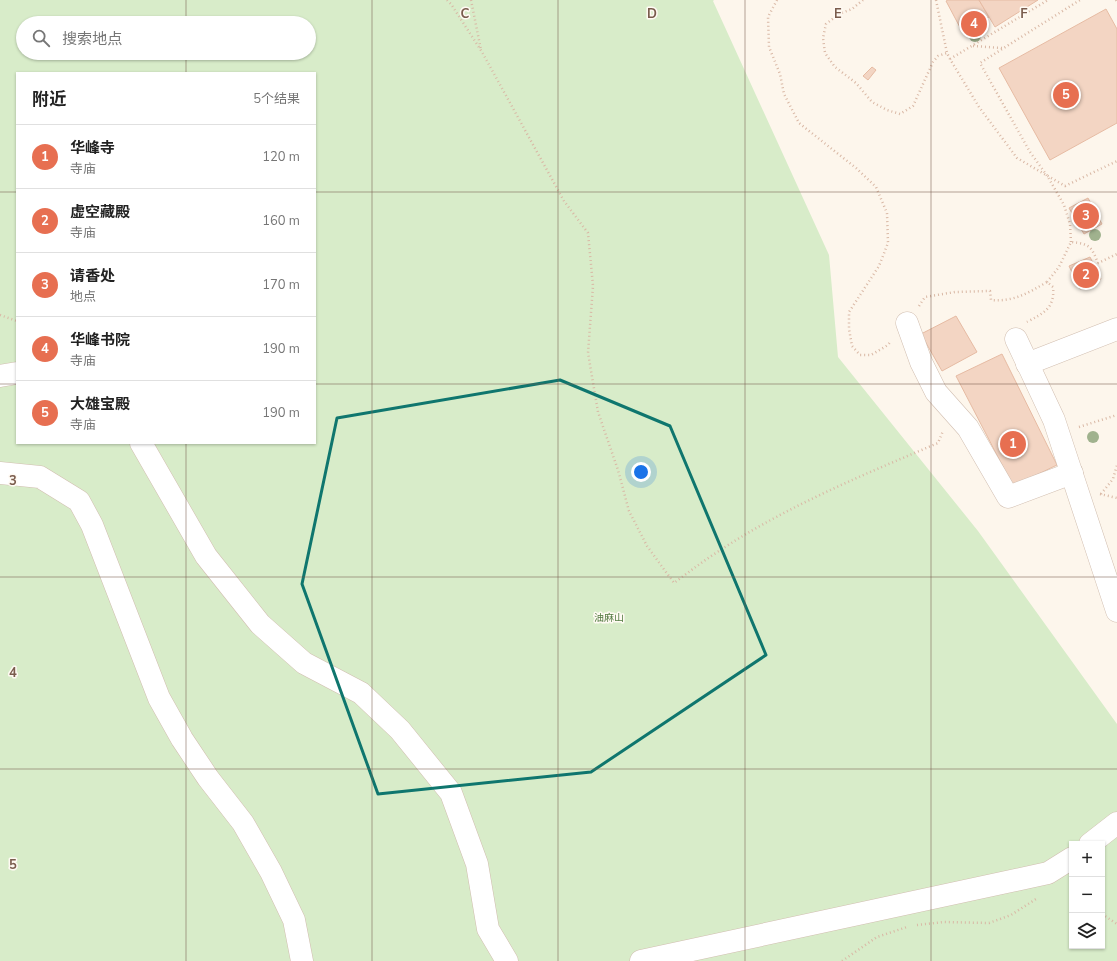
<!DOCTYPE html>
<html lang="zh">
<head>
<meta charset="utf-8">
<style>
  :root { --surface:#fff; --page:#f2f2f2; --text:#222; --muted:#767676; --line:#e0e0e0; --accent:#e76f51 }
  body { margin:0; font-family:"Nunito Sans","Noto Sans SC",sans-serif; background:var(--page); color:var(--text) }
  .controls { position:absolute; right:12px; bottom:12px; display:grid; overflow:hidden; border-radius:0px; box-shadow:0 1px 3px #0004 }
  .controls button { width:36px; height:36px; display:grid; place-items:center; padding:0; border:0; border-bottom:1px solid var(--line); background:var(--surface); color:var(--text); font:20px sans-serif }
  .you { position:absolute; left:641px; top:472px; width:14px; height:14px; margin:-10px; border:3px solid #fff; border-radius:50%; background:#1a73e8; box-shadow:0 0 0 6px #1a73e833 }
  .badge { display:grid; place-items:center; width:26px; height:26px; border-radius:50%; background:var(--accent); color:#fff; font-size:13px; font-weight:700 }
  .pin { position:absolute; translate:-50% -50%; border:2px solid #fff; box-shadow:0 1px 4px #0006 }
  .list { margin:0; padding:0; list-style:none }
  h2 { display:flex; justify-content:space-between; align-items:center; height:52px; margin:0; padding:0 16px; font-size:17px }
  h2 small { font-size:13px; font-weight:400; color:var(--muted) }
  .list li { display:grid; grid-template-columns:26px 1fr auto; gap:12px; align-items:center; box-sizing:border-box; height:64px; padding:0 16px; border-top:1px solid var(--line) }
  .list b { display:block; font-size:15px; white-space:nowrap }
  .list p { margin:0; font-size:13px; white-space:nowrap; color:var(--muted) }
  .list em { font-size:13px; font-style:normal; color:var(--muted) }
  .icon { flex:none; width:22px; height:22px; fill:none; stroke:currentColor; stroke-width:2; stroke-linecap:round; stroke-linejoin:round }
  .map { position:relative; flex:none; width:1117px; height:961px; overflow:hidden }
  .search { position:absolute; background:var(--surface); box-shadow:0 1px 3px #0004; left:16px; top:16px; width:300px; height:44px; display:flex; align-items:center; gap:10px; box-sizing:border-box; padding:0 14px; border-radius:22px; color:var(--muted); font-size:15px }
  .panel { position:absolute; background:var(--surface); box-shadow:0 1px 3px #0004; left:16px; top:72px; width:300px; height:372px; border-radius:0px }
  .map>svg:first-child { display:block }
  .green { fill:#d8ecc9; fill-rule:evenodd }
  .building { fill:#f3d5c3; stroke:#e6bba3 }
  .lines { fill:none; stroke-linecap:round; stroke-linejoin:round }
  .minor-casing { stroke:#d1beb0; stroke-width:23 }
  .path { stroke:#d9b8a5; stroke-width:2.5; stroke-dasharray:1 3; stroke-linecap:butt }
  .minor { stroke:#fff; stroke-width:22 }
  .tree { fill:#a0b28e }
  .marked { fill:none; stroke:#0f766e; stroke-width:3; stroke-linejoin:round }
  .grid { fill:none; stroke:#7a5c4d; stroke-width:1; stroke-opacity:0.55 }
  .labels { text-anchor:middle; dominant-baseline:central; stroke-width:3; stroke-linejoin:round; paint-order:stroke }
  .park-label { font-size:10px; fill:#537a41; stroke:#fffaf3 }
  .grid-label { font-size:13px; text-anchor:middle; font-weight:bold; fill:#7a5c4d; stroke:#fffaf3; stroke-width:3; stroke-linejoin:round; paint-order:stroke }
</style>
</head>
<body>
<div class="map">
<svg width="1117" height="961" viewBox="0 0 1117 961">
  <rect width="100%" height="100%" fill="#fdf6ec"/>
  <path class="green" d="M 0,0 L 714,0 L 713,1 L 829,255 L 838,357 L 978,531 L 1117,724 L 1117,961 L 0,961 ZM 23,23 L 309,23 L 309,53 L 23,53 ZM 17,73 L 315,73 L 315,443 L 17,443 ZM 1072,844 L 1102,844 L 1102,946 L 1072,946 Z"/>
  <g class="building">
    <path d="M 948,0 L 979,0 L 989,17 L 963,33 L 946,1 Z"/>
    <path d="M 979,0 L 1038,0 L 995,27 Z"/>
    <path d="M 1106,9 L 1117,29 L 1117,123 L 1050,160 L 999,68 Z"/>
    <path d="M 872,67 L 876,70 L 868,80 L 863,76 Z"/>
    <path d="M 1088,198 L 1102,224 L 1084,234 L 1069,208 Z"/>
    <path d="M 1090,257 L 1101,279 L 1080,289 L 1069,266 Z"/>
    <path d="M 956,316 L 977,352 L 942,371 L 921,334 Z"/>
    <path d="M 1002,354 L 1057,465 L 1013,486 L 956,376 Z"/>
  </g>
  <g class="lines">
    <g class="minor-casing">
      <g id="minor">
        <path d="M 907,323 L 921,362 L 936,392 L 968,428 L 1008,497 L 1072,473"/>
        <path d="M 1016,339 L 1054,420 L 1117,611"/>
        <path d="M 1027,364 L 1117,329"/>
        <path d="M 0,376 L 17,373"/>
        <path d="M 141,443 L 206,556 L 260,624 L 304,663 L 361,693 L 400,730 L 451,793 L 477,864 L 488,929 L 507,961"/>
        <path d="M 0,473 L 40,477 L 79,501 L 92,525 L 159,698 L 182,739 L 208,778 L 243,823 L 271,872 L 294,920 L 302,961"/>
        <path d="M 1090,844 L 1117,823"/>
        <path d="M 641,961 L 1048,873 L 1072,858"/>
      </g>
    </g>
    <g class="path">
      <path d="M 447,0 L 451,4 L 482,52 L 564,201 L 588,233 L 593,286 L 588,353 L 598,412 L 618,470 L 629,511 L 647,546 L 674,583 C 689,572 703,561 719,551 C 787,506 863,475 938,443 L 943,431"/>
      <path d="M 471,0 L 481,50"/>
      <path d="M 777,0 L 768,17 L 769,47 L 780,74 L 784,94 L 799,123 L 856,168 L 876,187 L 887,213 L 888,243 L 879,266 L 849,312 L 849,329 L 852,346 L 860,355 L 871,355 L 888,345 L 891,341"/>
      <path d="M 863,0 L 852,9 L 839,14 L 826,24 L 823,38 L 825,53 L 835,67 L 856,83 L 872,102 L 887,110 L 900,114 L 913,106 L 933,62 L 938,56 L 947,53"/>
      <path d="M 936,0 L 947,53 L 950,59 L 979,107 L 1017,158 L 1065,186 L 1117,161"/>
      <path d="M 1116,0 L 1117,2"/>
      <path d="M 973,46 L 1002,48"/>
      <path d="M 950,59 L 1048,0"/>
      <path d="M 1071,242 L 1070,224 L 1064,205 L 1048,177 L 1030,152 L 980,63 L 1080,0"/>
      <path d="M 1094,265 L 1117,254"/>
      <path d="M 1047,282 L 1059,267 L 1071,242 C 1090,244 1091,246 1098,263"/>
      <path d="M 919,306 L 925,297 L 955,292 L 990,291 L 991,300 C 1014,302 1028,293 1047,282 L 1053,287 C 1055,308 1044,313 1027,322"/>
      <path d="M 0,315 L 17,321"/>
      <path d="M 1079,427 L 1117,415"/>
      <path d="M 1100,494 L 1117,498"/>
      <path d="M 1101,494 L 1113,479 L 1117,465"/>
      <path d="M 1102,914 L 1117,924"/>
      <path d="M 917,925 L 944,922 L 989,923 L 1011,915 L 1036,899"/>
      <path d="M 842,961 L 877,937 L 907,927"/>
    </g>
    <use href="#minor" class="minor"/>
  </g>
  <g class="tree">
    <circle cx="975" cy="36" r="6"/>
    <circle cx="1095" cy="235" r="6"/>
    <circle cx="1093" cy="437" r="6"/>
  </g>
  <path class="marked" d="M 560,380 L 670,426 L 766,655 L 591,772 L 378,794 L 302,584 L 337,418 Z"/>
  <path class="grid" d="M 186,0 L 186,23M 372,0 L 372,961M 558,0 L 558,961M 745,0 L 745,961M 931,0 L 931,961M 186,53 L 186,73M 0,192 L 17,192M 315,192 L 1117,192M 0,384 L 17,384M 315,384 L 1117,384M 186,443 L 186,961M 0,577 L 1117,577M 0,769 L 1117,769"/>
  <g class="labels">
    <g class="park-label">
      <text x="609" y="618">油麻山</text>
    </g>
  </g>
  <g class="grid-label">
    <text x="465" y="18">C</text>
    <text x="652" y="18">D</text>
    <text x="838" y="18">E</text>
    <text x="1024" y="18">F</text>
    <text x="13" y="485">3</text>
    <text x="13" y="677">4</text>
    <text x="13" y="869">5</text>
  </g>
</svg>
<div class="controls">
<button>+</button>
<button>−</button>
<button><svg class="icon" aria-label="layers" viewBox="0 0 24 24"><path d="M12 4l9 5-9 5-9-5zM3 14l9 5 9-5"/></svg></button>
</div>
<div class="you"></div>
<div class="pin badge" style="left:1013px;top:444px">1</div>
<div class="pin badge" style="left:1086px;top:275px">2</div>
<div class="pin badge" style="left:1086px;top:216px">3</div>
<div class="pin badge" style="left:974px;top:24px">4</div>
<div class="pin badge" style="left:1066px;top:95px">5</div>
<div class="search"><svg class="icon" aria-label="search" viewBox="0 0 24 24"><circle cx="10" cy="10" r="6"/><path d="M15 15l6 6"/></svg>搜索地点</div>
<section class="panel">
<h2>附近<small>5个结果</small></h2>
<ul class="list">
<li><span class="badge">1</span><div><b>华峰寺</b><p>寺庙</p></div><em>120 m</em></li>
<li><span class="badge">2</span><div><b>虚空藏殿</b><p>寺庙</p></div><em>160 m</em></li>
<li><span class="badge">3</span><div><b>请香处</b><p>地点</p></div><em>170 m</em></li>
<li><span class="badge">4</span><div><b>华峰书院</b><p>寺庙</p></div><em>190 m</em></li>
<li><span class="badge">5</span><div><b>大雄宝殿</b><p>寺庙</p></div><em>190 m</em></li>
</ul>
</section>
</div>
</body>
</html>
